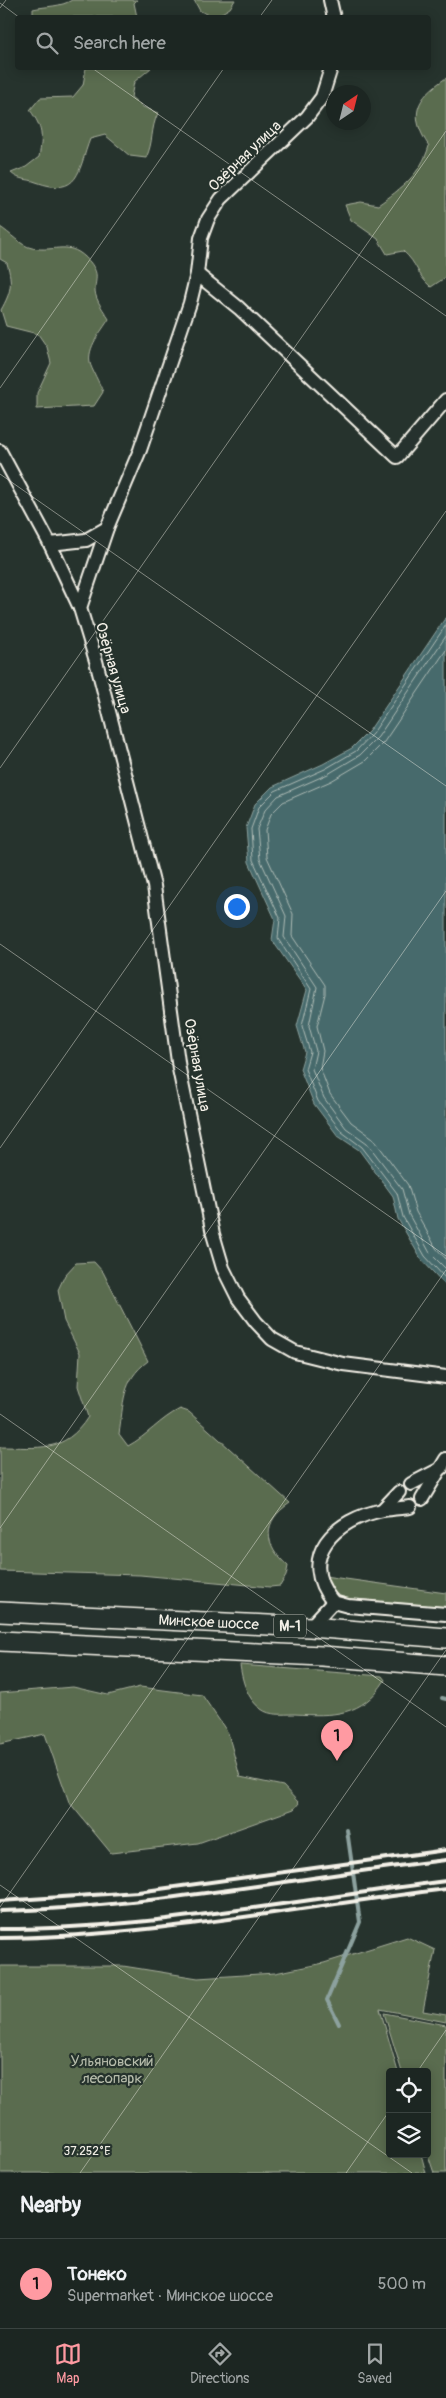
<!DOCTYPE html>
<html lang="en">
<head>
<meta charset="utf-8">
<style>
  :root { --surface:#1c2622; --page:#29322f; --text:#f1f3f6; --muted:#a0a5a5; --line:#3a4340; --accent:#ff9aa2 }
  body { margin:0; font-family:Pangolin,sans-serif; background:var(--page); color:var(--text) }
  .controls { position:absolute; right:15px; bottom:15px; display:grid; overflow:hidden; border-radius:5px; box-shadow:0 2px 12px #0003 }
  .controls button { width:45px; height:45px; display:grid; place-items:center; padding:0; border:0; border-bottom:1px solid var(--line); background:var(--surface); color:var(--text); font:25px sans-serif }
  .compass { position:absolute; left:326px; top:85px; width:45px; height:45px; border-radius:50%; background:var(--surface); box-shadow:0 2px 12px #0003; rotate:35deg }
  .you { position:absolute; left:236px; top:906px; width:18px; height:18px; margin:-12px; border:4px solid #fff; border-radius:50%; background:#1a73e8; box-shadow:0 0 0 8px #1a73e833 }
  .badge { display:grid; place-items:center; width:32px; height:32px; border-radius:50%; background:var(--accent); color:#111; font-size:16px; font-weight:700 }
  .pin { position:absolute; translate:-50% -41px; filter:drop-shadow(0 1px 2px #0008) }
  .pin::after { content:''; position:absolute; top:26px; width:18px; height:15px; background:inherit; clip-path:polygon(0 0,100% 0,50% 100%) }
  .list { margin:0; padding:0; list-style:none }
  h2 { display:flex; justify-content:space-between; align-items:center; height:65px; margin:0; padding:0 20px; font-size:21px }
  h2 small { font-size:16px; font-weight:400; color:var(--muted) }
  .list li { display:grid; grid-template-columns:32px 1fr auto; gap:15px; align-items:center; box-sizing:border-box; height:90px; padding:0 20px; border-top:1px solid var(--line) }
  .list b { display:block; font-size:19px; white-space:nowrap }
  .list p { margin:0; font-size:16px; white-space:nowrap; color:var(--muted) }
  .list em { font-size:16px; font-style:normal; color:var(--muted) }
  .icon { flex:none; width:28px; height:28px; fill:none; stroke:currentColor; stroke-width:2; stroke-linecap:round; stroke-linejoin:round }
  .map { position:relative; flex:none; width:446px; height:2173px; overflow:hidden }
  .search { position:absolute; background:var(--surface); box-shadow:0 2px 12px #0003; left:15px; right:15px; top:15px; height:55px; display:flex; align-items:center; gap:12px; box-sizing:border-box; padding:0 18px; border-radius:5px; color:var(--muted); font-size:19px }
  .sheet { height:155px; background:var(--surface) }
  nav { display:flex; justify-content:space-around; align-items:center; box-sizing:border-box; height:70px; border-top:1px solid var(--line); background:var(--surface); font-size:14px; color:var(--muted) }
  nav a { display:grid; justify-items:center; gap:2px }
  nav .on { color:var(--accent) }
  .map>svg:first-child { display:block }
  .green { fill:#5a6c4f; stroke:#a7ae9c }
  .water { fill:#476b6c; stroke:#8ca19e }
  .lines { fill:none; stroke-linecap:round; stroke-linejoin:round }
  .shore { stroke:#afbbb6; stroke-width:1 }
  .stream { stroke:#8ca19e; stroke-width:4 }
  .minor-casing { stroke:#f4f1e8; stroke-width:16 }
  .highway-casing { stroke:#f4f1e8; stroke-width:22 }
  .minor { stroke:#26332d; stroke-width:12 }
  .highway { stroke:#26332d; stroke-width:19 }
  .rail { stroke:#f4f1e8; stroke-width:4 }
  .ticks { fill:none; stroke:#f4f1e8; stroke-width:1; stroke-opacity:0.45 }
  .labels { text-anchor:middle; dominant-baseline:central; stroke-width:4.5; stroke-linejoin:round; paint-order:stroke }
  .shield { fill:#26332d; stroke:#b6b8b0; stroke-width:1 }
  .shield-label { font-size:14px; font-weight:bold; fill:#f4f1e8 }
  .street-label { font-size:15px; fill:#f4f1e8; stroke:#26332d }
  .park-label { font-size:15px; fill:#b6bcab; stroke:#26332d }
  .ticks-label { font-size:12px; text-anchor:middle; fill:#f4f1e8; stroke:#26332d; stroke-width:4.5; stroke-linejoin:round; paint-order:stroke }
</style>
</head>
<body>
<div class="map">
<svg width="446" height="2173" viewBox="0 0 446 2173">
  <rect width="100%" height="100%" fill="#26332d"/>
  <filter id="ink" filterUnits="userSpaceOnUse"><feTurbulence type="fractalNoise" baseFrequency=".02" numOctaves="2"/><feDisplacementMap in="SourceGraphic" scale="10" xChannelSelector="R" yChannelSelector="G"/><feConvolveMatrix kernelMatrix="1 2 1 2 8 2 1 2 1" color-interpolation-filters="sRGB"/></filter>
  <g filter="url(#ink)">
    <g class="green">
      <path d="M 72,0 L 137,0 L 134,3 L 137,17 L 33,17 L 33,9 C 46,6 61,7 72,0 Z"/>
      <path d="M 194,0 L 235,0 L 230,8 L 215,17 L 200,11 Z"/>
      <path d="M 86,68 L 151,68 L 134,82 L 131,97 L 143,107 L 158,113 C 150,130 154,141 146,158 L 130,156 L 105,135 L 90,139 C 78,170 80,198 36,182 C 26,178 20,181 11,173 L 26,167 L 39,157 C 43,136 43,128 30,110 L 40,98 L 73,97 L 83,85 Z"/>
      <path d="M 446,78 L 446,277 L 431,287 C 416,274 418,264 403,251 L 387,254 L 378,239 L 351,220 L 345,205 L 361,202 L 378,205 C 401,189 421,174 429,146 C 408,115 416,98 446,78 Z"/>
      <path d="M 0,227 C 10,233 21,246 32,248 C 56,253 69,238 90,262 C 100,275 95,278 95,291 C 96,301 104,311 109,319 C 101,332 87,347 90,363 C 91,368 100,384 103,392 L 94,406 L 37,409 L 37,393 L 51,363 L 47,347 L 38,334 L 6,326 L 1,310 C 11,292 13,284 7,263 L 0,259 Z"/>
      <path d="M 94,1262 L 103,1272 L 148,1361 C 121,1381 124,1403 119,1434 L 128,1446 C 147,1436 160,1419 180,1409 L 189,1412 L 290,1503 C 261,1522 264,1545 288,1566 L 286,1576 L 280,1586 L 270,1587 L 140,1575 L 0,1571 L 0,1447 C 39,1447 64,1454 88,1417 L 78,1386 L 80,1353 L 64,1321 L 58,1290 L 65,1275 L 76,1263 Z"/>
      <path d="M 324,1576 L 446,1593 L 446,1607 L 343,1598 L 332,1591 Z"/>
      <path d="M 240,1665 L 382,1676 L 385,1680 C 362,1717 333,1716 294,1714 C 283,1714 270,1716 261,1709 C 247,1699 242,1680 240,1665 Z"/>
      <path d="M 73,1687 L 108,1695 L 140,1687 L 202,1695 L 228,1733 L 240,1777 L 283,1786 L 299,1803 L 294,1809 L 198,1843 L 111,1853 L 69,1802 L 45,1734 L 0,1744 L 0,1693 Z"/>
      <path d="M 407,1937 L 435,1950 L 423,2011 L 446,2015 L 446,2022 L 380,2009 L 398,2072 L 390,2072 L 390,2154 L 421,2154 L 426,2173 L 0,2173 L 0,1966 L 123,1966 L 198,1978 L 275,1973 L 324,1963 Z"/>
      <path d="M 384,2013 L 446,2025 L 446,2173 L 434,2173 L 427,2152 L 427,2072 L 402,2072 Z"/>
    </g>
    <path class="water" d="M 446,617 L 446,1286 L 421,1259 L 398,1219 L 393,1196 L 359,1150 L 338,1136 L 314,1104 L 300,1069 L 305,1052 L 297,1026 L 307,990 L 272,940 L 275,919 L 249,862 L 246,828 L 255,804 L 272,787 L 323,764 L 352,748 L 369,731 Z"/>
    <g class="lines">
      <g class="shore">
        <path d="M 446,625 L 373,733 L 356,751 L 325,769 L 275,791 L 259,807 L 251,829 L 253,860 L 280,918 L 278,939 L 311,989 L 302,1026 L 310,1052 L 305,1069 L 318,1101 L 342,1132 L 362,1147 L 397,1193 L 403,1217 L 425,1256 L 446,1279"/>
        <path d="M 446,636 L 378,737 L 360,755 L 328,774 L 278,796 L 265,810 L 257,829 L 260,859 L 286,916 L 284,937 L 317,987 L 309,1026 L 316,1051 L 312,1069 L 324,1098 L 346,1128 L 367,1143 L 402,1189 L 409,1215 L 430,1253 L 446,1269"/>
        <path d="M 446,650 L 384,742 L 365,761 L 331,781 L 283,802 L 271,814 L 265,830 L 267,857 L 293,914 L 292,936 L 325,985 L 325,994 L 317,1026 L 323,1051 L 320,1068 L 330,1094 L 351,1122 L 373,1138 L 408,1185 L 416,1212 L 436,1248 L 446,1259"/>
      </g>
      <g class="stream">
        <path d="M 442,1698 L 446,1699"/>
        <path d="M 339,2024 L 327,2000 L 360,1922 L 347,1830"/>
      </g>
      <g class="minor-casing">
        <g id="minor">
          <path d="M 330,0 L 334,18"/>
          <path d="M 197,274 L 239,308 L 397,457 L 446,400"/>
          <path d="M 0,451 L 50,544 L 80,608 L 96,661 L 154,886 L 179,1069 L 213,1234 L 223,1268 L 238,1298 L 256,1322 L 272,1339 L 295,1352 L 343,1364 L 446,1377"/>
          <path d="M 50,544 L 86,540 L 107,528"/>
          <path d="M 80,608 L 107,528 L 140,450 L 190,303 L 197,274 L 201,238 L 208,219 L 221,199 L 307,117 L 322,97 L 331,68"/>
          <path d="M 411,1484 L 442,1468"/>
          <path d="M 422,1499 L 446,1459"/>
          <path d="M 382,1510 L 399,1492"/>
          <path d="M 333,1602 C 296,1557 335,1519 383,1510 C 391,1509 401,1508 410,1507"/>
          <path d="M 310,1627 L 333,1602 L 348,1606 L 446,1614"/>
        </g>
      </g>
      <g class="highway-casing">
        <g id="highway">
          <path id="s1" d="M 0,1612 L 310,1627 L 446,1638"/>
          <path d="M 0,1641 L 322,1656 L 446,1666"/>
        </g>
      </g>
      <use href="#minor" class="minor"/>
      <use href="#highway" class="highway"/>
      <g class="rail">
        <path d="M 0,1901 L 138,1892 L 446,1850"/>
        <path d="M 0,1911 C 147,1908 299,1877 446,1860"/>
        <path d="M 0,1929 C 149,1929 298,1900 446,1881"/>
        <path d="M 0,1938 C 150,1937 298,1907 446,1889"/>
      </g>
    </g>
  </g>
  <path class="ticks" d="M 0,3 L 20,18M 0,8 L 6,0M 259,18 L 272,0M 92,68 L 446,316M 0,388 L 224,68M 0,474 L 446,786M 0,768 L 446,131M 0,944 L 446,1256M 0,1148 L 446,511M 0,1414 L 446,1727M 0,1528 L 446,891M 0,1885 L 412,2173M 0,1907 L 446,1270M 417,2072 L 446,2030M 80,2173 L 446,1650M 346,2173 L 390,2110"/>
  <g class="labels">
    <rect class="shield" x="274" y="1614.5" width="32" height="23" rx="4"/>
    <g class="shield-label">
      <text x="290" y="1626">М-1</text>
    </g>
    <g class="street-label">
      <text transform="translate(245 156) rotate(-44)">Озёрная улица</text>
      <text transform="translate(113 668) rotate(74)">Озёрная улица</text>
      <text transform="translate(197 1065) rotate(80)">Озёрная улица</text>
      <text stroke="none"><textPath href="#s1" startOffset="209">Минское шоссе</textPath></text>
    </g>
    <g class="park-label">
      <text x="112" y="2061">Ульяновский<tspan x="112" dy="17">лесопарк</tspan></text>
    </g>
  </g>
  <g class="ticks-label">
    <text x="87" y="2155">37.252°E</text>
  </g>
</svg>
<div class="controls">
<button><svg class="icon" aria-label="locate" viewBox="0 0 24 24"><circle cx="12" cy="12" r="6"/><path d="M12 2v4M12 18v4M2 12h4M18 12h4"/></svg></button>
<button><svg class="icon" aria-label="layers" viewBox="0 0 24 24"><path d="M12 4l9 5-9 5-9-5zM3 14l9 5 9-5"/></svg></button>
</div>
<svg class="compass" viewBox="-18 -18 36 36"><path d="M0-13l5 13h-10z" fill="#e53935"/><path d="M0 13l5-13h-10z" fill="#a0a5a5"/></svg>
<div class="you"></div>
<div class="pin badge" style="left:337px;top:1761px">1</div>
<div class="search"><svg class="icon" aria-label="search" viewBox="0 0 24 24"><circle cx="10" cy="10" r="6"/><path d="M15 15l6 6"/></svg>Search here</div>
</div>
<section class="sheet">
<h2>Nearby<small></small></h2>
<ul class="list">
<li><span class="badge">1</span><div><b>Тонеко</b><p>Supermarket · Минское шоссе</p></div><em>500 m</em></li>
</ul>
</section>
<nav>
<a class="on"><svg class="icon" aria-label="map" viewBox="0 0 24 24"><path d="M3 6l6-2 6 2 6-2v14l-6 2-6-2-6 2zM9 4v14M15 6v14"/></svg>Map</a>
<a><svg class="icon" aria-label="directions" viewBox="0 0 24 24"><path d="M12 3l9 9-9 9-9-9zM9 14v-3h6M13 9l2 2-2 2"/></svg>Directions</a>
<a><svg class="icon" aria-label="saved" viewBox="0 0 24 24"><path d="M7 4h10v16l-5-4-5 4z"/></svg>Saved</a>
</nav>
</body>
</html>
